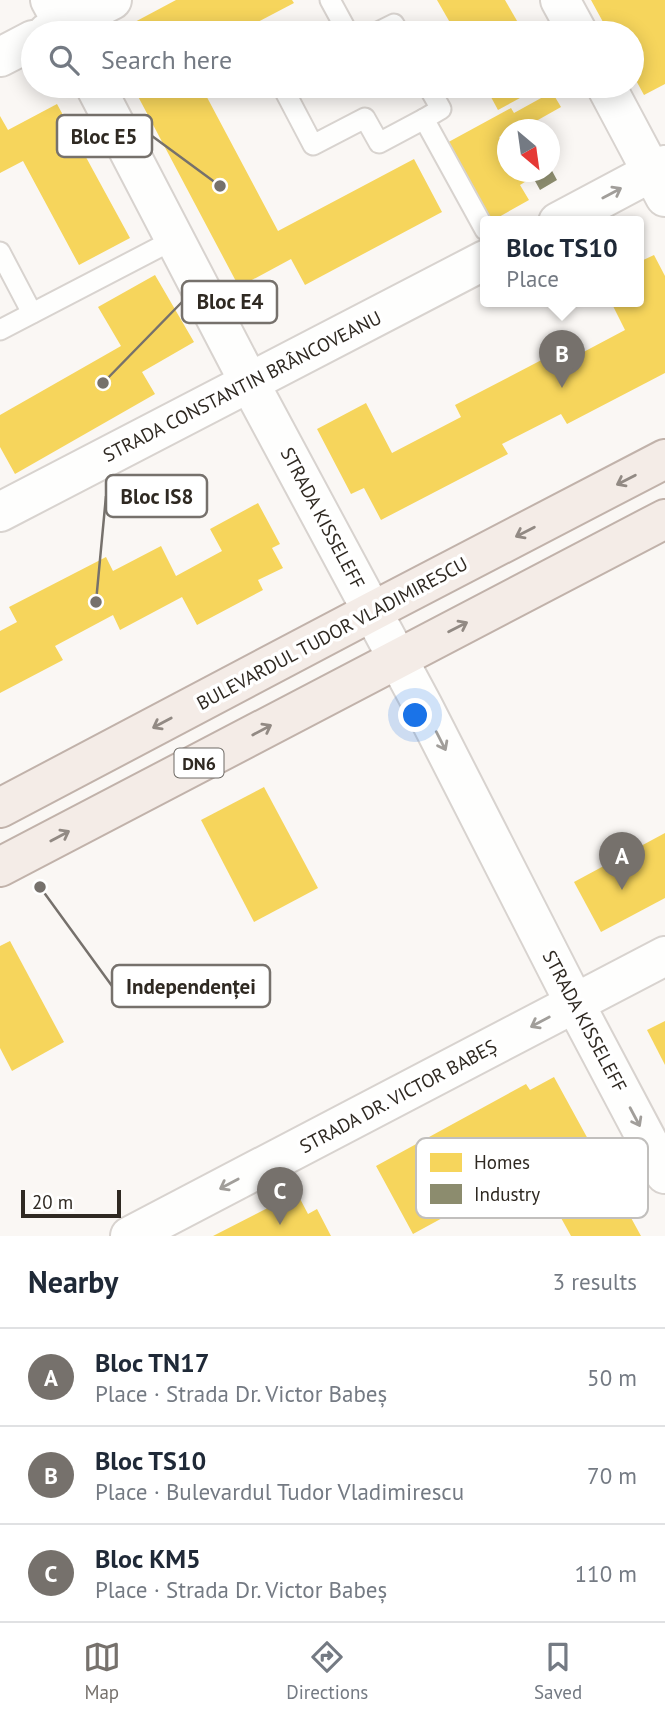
<!DOCTYPE html>
<html lang="en">
<head>
<meta charset="utf-8">
<style>
  :root { --surface:#fff; --page:#f2f2f3; --text:#1f2937; --muted:#747a83; --line:#e0e1e3; --accent:#76716c }
  body { margin:0; font-family:"PT Sans",sans-serif; background:var(--page); color:var(--text) }
  .compass { position:absolute; left:497px; top:119px; width:63px; height:63px; border-radius:50%; background:var(--surface); box-shadow:0 4px 18px #0003; rotate:151deg }
  .scale { position:absolute; left:21px; bottom:18px; width:100px; box-sizing:border-box; padding-left:7px; border:4px solid #2f2922; border-top:0; font-size:19px; line-height:24px; white-space:nowrap; color:#2f2922; -webkit-text-stroke:5px #fff; paint-order:stroke }
  .you { position:absolute; left:416px; top:716px; width:24px; height:24px; margin:-18px; border:5px solid #fff; border-radius:50%; background:#1a73e8; box-shadow:0 0 0 10px #1a73e833 }
  .badge { display:grid; place-items:center; width:46px; height:46px; border-radius:50%; background:var(--accent); color:#fff; font-size:23px; font-weight:700 }
  .pin { position:absolute; translate:-50% -58px; filter:drop-shadow(0 2px 4px #0008) }
  .pin::after { content:''; position:absolute; top:37px; width:24px; height:21px; background:inherit; clip-path:polygon(0 0,100% 0,50% 100%) }
  .popup { position:absolute; left:480px; top:216px; width:164px; height:91px; box-sizing:border-box; display:grid; place-content:center; border-radius:7px; background:var(--surface); filter:drop-shadow(0 2px 5px #0005); font-size:23px; white-space:nowrap; color:var(--muted) }
  .popup b { font-size:26px; color:var(--text) }
  .popup::after { content:''; position:absolute; left:50%; top:100%; margin-left:-14px; border:14px solid transparent; border-top-color:var(--surface) }
  .list { margin:0; padding:0; list-style:none }
  h2 { display:flex; justify-content:space-between; align-items:center; height:91px; margin:0; padding:0 28px; font-size:30px }
  h2 small { font-size:23px; font-weight:400; color:var(--muted) }
  .list li { display:grid; grid-template-columns:46px 1fr auto; gap:21px; align-items:center; box-sizing:border-box; height:98px; padding:0 28px; border-top:2px solid var(--line) }
  .list b { display:block; font-size:26px; white-space:nowrap }
  .list p { margin:0; font-size:23px; white-space:nowrap; color:var(--muted) }
  .list em { font-size:23px; font-style:normal; color:var(--muted) }
  .icon { flex:none; width:38px; height:38px; fill:none; stroke:currentColor; stroke-width:2; stroke-linecap:round; stroke-linejoin:round }
  .map { position:relative; flex:none; width:665px; height:1236px; overflow:hidden }
  .search { position:absolute; background:var(--surface); box-shadow:0 4px 18px #0003; left:21px; right:21px; top:21px; height:77px; display:flex; align-items:center; gap:18px; box-sizing:border-box; padding:0 24px; border-radius:38px; color:var(--muted); font-size:26px }
  .sheet { height:385px; background:var(--surface) }
  nav { display:flex; justify-content:space-around; align-items:center; box-sizing:border-box; height:98px; border-top:2px solid var(--line); background:var(--surface); font-size:19px; color:var(--muted) }
  nav a { display:grid; justify-items:center; gap:4px }
  nav .on { color:var(--accent) }
  .map>svg:first-child { display:block }
  .homes { fill:#f6d55c }
  .industry { fill:#8c8c6e }
  .lines { fill:none; stroke-linecap:round; stroke-linejoin:round }
  .service-casing { stroke:#d8d3cf; stroke-width:23 }
  .minor-casing { stroke:#d8d3cf; stroke-width:42 }
  .tertiary-casing { stroke:#d8d3cf; stroke-width:42 }
  .primary-casing { stroke:#c1b2aa; stroke-width:42 }
  .service { stroke:#fefefd; stroke-width:19 }
  .minor { stroke:#fefefd; stroke-width:38 }
  .tertiary { stroke:#fefefd; stroke-width:38 }
  .primary { stroke:#f4ece7; stroke-width:38 }
  .oneway { stroke:#a19e9a }
  .oneway2 { stroke:#928a84 }
  .labels { text-anchor:middle; dominant-baseline:central; stroke-width:7; stroke-linejoin:round; paint-order:stroke }
  .shield { fill:#fff; stroke:#6d6964; stroke-width:2 }
  .shield-label { font-size:18px; font-weight:bold; fill:#2f2922 }
  .street-label { font-size:19px; fill:#2f2922; stroke:#fff }
  .key { fill:#fff; stroke:#c1bfbd; stroke-width:2 }
  .key-label { font-size:19px; fill:#2f2922 }
  .leader { fill:none; stroke:#76716c; stroke-width:2.5 }
  .callout-dot { fill:#76716c; stroke:#fff; stroke-width:2.5 }
  .callout { fill:#fff; stroke:#76716c; stroke-width:2.5 }
  .callout-label { font-size:21px; text-anchor:middle; font-weight:bold; fill:#2f2922 }
</style>
</head>
<body>
<div class="map">
<svg width="665" height="1236" viewBox="0 0 665 1236">
  <rect width="100%" height="100%" fill="#faf7f4"/>
  <g class="homes">
    <path d="M 176,0 L 292,0 L 294,3 L 237,33 L 136,33 L 131,24 Z"/>
    <path d="M 437,0 L 505,0 L 524,33 L 456,33 Z"/>
    <path d="M 591,0 L 665,0 L 665,84 L 644,95 L 632,73 L 632,33 L 609,33 Z"/>
    <path d="M 135,86 L 201,86 L 278,231 L 414,159 L 442,212 L 305,285 L 291,259 L 239,287 L 133,87 Z"/>
    <path d="M 485,86 L 542,86 L 498,110 Z"/>
    <path d="M 552,92 L 561,107 L 522,129 L 521,125 L 513,130 L 508,130 L 508,133 L 499,137 L 508,152 L 508,172 L 523,172 L 528,180 L 520,185 L 529,200 L 490,222 L 443,145 L 511,108 L 514,113 Z"/>
    <path d="M 57,104 L 130,238 L 79,265 L 23,161 L 0,173 L 0,116 L 8,130 Z"/>
    <path d="M 654,255 L 665,276 L 665,373 L 567,424 L 561,414 L 502,444 L 508,454 L 381,520 L 364,488 L 351,494 L 317,429 L 366,403 L 392,453 L 461,417 L 455,405 L 553,354 L 559,365 L 625,330 L 611,302 L 639,302 L 639,262 Z"/>
    <path d="M 155,275 L 194,342 L 142,372 L 155,394 L 15,474 L 0,447 L 0,415 L 121,346 L 98,307 Z"/>
    <path d="M 258,503 L 280,544 L 272,548 L 283,568 L 258,580 L 263,590 L 197,625 L 182,597 L 120,630 L 113,615 L 55,646 L 63,660 L 0,693 L 0,631 L 17,622 L 9,607 L 106,557 L 113,571 L 161,546 L 176,576 L 222,551 L 210,529 Z"/>
    <path d="M 264,787 L 318,888 L 254,922 L 201,820 Z"/>
    <path d="M 665,833 L 665,898 L 601,932 L 574,882 Z"/>
    <path d="M 10,941 L 64,1042 L 12,1071 L 0,1048 L 0,946 Z"/>
    <path d="M 665,1021 L 665,1065 L 647,1030 Z"/>
    <path d="M 554,1077 L 641,1236 L 571,1236 L 544,1187 L 539,1190 L 530,1173 L 537,1169 L 525,1147 L 446,1190 L 457,1210 L 413,1234 L 376,1166 L 526,1084 L 530,1090 Z"/>
    <path d="M 297,1193 L 308,1214 L 317,1209 L 331,1236 L 213,1236 Z"/>
  </g>
  <path class="industry" d="M 550,167 L 557,180 L 540,190 L 530,172 L 550,172 Z"/>
  <g class="lines">
    <g class="service-casing">
      <g id="service">
        <path d="M 330,0 L 348,33"/>
        <path d="M 376,33 L 394,24 L 399,33"/>
        <path d="M 282,86 L 313,145 L 365,118 L 379,143 L 424,119"/>
        <path d="M 428,86 L 441,109 L 424,119 L 485,230"/>
        <path d="M 0,252 L 32,313"/>
        <path d="M 0,330 L 175,239"/>
      </g>
    </g>
    <g class="minor-casing">
      <g id="minor">
        <path d="M 560,0 L 578,33"/>
        <path d="M 47,33 L 112,0"/>
        <path d="M 0,57 L 33,40"/>
        <path d="M 606,86 L 665,197"/>
        <path d="M 558,222 L 665,165"/>
        <path d="M 0,512 L 485,260"/>
        <path d="M 130,1236 L 665,956"/>
      </g>
    </g>
    <g class="tertiary-casing">
      <g id="tertiary">
        <path d="M 50,0 L 68,33"/>
        <path d="M 95,86 L 249,382 L 423,706 L 575,1004 L 665,1174"/>
      </g>
    </g>
    <g class="primary-casing">
      <g id="primary">
        <path d="M 0,808 L 373,611 L 665,459"/>
        <path d="M 0,867 L 665,519"/>
      </g>
    </g>
    <use href="#service" class="service"/>
    <use href="#minor" class="minor"/>
    <use href="#tertiary" class="tertiary"/>
    <use href="#primary" class="primary"/>
  </g>
  <defs><path id="oneway-shaft" d="M-6 0H5M1.5-3L5.5 0L1.5 3" fill="none" stroke-width="1.6" stroke-linecap="round" stroke-linejoin="round" transform="scale(1.75)"/></defs>
  <g class="oneway">
    <use href="#oneway-shaft" transform="translate(612 193) rotate(-28)"/>
    <use href="#oneway-shaft" transform="translate(441 741) rotate(63)"/>
    <use href="#oneway-shaft" transform="translate(540 1022) rotate(152)"/>
    <use href="#oneway-shaft" transform="translate(635 1117) rotate(62)"/>
    <use href="#oneway-shaft" transform="translate(229 1184) rotate(152)"/>
  </g>
  <g class="oneway2">
    <use href="#oneway-shaft" transform="translate(626 480) rotate(153)"/>
    <use href="#oneway-shaft" transform="translate(525 532) rotate(153)"/>
    <use href="#oneway-shaft" transform="translate(458 627) rotate(-27)"/>
    <use href="#oneway-shaft" transform="translate(162 723) rotate(152)"/>
    <use href="#oneway-shaft" transform="translate(262 730) rotate(-28)"/>
    <use href="#oneway-shaft" transform="translate(60 836) rotate(-28)"/>
  </g>
  <g class="labels">
    <rect class="shield" x="174.5" y="748.5" width="49" height="29" rx="5"/>
    <g class="shield-label">
      <text x="199" y="763">DN6</text>
    </g>
    <g class="street-label">
      <text transform="translate(242 386) rotate(-27)">STRADA CONSTANTIN BRÂNCOVEANU</text>
      <text transform="translate(323 518) rotate(62)">STRADA KISSELEFF</text>
      <text transform="translate(332 633) rotate(-28)">BULEVARDUL TUDOR VLADIMIRESCU</text>
      <text transform="translate(585 1021) rotate(62)">STRADA KISSELEFF</text>
      <text transform="translate(398 1096) rotate(-28)">STRADA DR. VICTOR BABEȘ</text>
    </g>
  </g>
  <rect x="416" y="1138" width="232" height="80" rx="10" class="key"/>
  <rect x="430" y="1153" width="32" height="19" fill="#f6d55c"/>
  <rect x="430" y="1184" width="32" height="20" fill="#8c8c6e"/>
  <g class="key-label">
    <text x="474" y="1169">Homes</text>
    <text x="474" y="1201">Industry</text>
  </g>
  <path class="leader" d="M220 186L152 136M103 383L182 302M96 602L106 496M40 887L112 986"/>
  <g class="callout-dot">
    <circle cx="220" cy="186" r="7"/>
    <circle cx="103" cy="383" r="7"/>
    <circle cx="96" cy="602" r="7"/>
    <circle cx="40" cy="887" r="7"/>
  </g>
  <g class="callout">
    <rect x="57" y="115" width="95" height="42" rx="7"/>
    <rect x="182" y="281" width="95" height="42" rx="7"/>
    <rect x="106" y="475" width="101" height="42" rx="7"/>
    <rect x="112" y="965" width="158" height="42" rx="7"/>
  </g>
  <g class="callout-label">
    <text x="104" y="144">Bloc E5</text>
    <text x="230" y="309">Bloc E4</text>
    <text x="157" y="504">Bloc IS8</text>
    <text x="191" y="994">Independenței</text>
  </g>
</svg>
<svg class="compass" viewBox="-18 -18 36 36"><path d="M0-13l5 13h-10z" fill="#e53935"/><path d="M0 13l5-13h-10z" fill="#747a83"/></svg>
<div class="scale">20 m</div>
<div class="you"></div>
<div class="pin badge" style="left:622px;top:890px">A</div>
<div class="pin badge" style="left:562px;top:388px">B</div>
<div class="popup"><b>Bloc TS10</b>Place</div>
<div class="pin badge" style="left:280px;top:1225px">C</div>
<div class="search"><svg class="icon" aria-label="search" viewBox="0 0 24 24"><circle cx="10" cy="10" r="6"/><path d="M15 15l6 6"/></svg>Search here</div>
</div>
<section class="sheet">
<h2>Nearby<small>3 results</small></h2>
<ul class="list">
<li><span class="badge">A</span><div><b>Bloc TN17</b><p>Place · Strada Dr. Victor Babeș</p></div><em>50 m</em></li>
<li><span class="badge">B</span><div><b>Bloc TS10</b><p>Place · Bulevardul Tudor Vladimirescu</p></div><em>70 m</em></li>
<li><span class="badge">C</span><div><b>Bloc KM5</b><p>Place · Strada Dr. Victor Babeș</p></div><em>110 m</em></li>
</ul>
</section>
<nav>
<a class="on"><svg class="icon" aria-label="map" viewBox="0 0 24 24"><path d="M3 6l6-2 6 2 6-2v14l-6 2-6-2-6 2zM9 4v14M15 6v14"/></svg>Map</a>
<a><svg class="icon" aria-label="directions" viewBox="0 0 24 24"><path d="M12 3l9 9-9 9-9-9zM9 14v-3h6M13 9l2 2-2 2"/></svg>Directions</a>
<a><svg class="icon" aria-label="saved" viewBox="0 0 24 24"><path d="M7 4h10v16l-5-4-5 4z"/></svg>Saved</a>
</nav>
</body>
</html>
